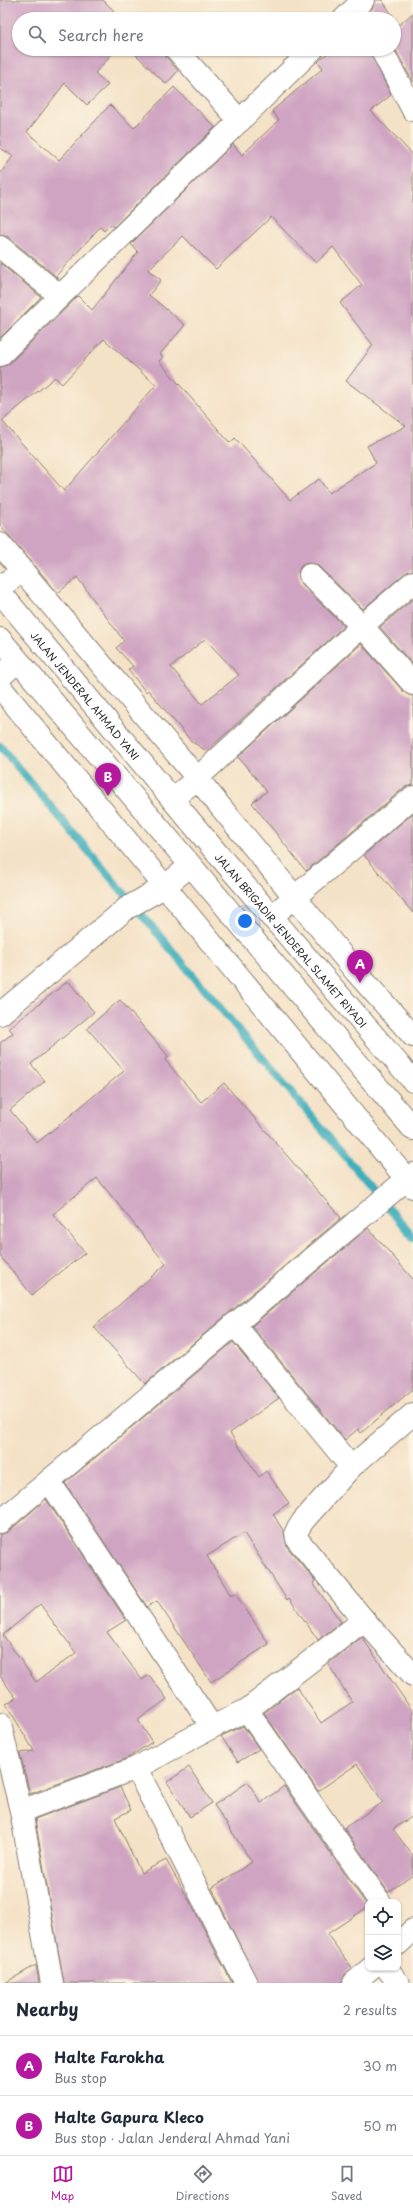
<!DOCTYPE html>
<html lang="en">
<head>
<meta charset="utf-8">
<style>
  :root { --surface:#fff; --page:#f6f6f7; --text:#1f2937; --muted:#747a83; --line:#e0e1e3; --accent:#b5179e }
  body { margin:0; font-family:"Playpen Sans",sans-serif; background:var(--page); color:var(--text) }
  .controls { position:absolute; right:12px; bottom:12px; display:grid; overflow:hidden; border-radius:8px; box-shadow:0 1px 3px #0004 }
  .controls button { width:36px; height:36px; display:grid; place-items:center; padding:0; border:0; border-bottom:1px solid var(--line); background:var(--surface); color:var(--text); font:20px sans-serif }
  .you { position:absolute; left:245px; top:921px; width:14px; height:14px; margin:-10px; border:3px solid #fff; border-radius:50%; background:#1a73e8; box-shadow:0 0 0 6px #1a73e833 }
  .badge { display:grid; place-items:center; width:26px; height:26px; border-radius:50%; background:var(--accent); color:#fff; font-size:13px; font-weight:700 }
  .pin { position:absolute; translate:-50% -33px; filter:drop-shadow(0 1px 2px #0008) }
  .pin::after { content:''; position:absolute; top:21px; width:14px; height:12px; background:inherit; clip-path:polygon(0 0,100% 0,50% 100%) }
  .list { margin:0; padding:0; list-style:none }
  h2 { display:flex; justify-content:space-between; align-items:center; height:52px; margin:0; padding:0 16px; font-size:17px }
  h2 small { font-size:13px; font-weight:400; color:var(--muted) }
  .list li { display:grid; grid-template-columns:26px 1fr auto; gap:12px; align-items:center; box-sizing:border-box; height:60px; padding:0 16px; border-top:1px solid var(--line) }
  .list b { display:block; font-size:15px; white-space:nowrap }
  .list p { margin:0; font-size:13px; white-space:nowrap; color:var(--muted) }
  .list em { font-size:13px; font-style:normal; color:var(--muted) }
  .icon { flex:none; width:22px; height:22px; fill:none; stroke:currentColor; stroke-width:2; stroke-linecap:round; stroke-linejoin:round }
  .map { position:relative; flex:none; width:413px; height:1983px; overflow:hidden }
  .search { position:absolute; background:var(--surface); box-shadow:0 1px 3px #0004; left:12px; right:12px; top:12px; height:44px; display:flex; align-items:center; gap:10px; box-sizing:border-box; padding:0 14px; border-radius:22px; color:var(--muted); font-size:15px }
  .sheet { height:172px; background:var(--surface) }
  nav { display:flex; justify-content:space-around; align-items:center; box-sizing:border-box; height:56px; border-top:1px solid var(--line); background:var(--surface); font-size:11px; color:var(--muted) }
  nav a { display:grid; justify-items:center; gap:2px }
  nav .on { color:var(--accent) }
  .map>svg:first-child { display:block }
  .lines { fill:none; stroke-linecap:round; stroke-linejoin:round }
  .stream { stroke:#3eaebb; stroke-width:8 }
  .building { fill:#cfa4c2; fill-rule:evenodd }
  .street-casing { stroke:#887f72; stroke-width:24 }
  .highway-casing { stroke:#887f72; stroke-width:24 }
  .street { stroke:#fff; stroke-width:22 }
  .highway { stroke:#fff; stroke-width:22 }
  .labels { text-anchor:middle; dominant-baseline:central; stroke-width:4; stroke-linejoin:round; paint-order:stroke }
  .street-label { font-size:10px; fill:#1c1c1c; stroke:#fcf5e5 }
</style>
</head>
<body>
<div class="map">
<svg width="413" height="1983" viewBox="0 0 413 1983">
  <rect width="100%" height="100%" fill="#fcf5e5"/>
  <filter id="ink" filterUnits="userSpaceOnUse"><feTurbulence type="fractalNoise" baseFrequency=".025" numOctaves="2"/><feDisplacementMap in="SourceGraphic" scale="8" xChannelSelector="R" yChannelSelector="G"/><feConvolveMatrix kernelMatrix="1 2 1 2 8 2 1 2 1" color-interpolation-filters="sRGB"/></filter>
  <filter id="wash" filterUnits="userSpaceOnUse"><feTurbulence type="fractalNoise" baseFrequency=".012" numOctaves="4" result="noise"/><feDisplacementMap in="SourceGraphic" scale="16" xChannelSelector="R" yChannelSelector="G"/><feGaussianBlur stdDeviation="0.9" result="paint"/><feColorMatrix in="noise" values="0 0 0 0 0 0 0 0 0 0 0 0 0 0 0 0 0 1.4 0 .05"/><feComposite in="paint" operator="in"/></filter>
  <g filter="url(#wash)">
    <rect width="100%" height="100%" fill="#f4e2c7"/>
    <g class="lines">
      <path class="stream" d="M 0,746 L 413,1237"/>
    </g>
    <g id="blocks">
      <g class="building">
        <path d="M 0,0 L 103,0 L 114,11 L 111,14 L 117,19 L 19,19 L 19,49 L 116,49 L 95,73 L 108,85 L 87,105 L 65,83 L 27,132 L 59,160 L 110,105 L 134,128 L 174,87 L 215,127 L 114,227 L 111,224 L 104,231 L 100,227 L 56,276 L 59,279 L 8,237 L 0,235 L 0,174 L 13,156 L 0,148 Z"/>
        <path d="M 375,0 L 382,0 L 399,25 L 413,13 L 413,82 L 394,47 L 394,19 L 371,19 L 367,13 L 372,9 Z"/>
        <path d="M 130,49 L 164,49 L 166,57 L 178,71 L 166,84 Z"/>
        <path d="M 332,49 L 369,49 L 391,95 L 371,111 L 413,155 L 413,570 L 405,573 L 363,609 L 318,566 L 307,563 L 301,566 L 298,572 L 301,584 L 344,626 L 207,751 L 192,742 L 148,690 L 146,692 L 128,670 L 133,666 L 116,648 L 124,641 L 77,577 L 58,593 L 0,525 L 0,367 L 9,364 L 78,296 L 92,310 L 138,252 L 131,244 L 233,144 L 242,155 L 279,120 L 272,111 L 323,68 L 318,62 ZM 271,217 L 316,263 L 333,247 L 362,285 L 340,303 L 373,345 L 346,381 L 406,426 L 367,446 L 376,463 L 329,493 L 319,479 L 290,500 L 235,438 L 230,443 L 159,361 L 163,357 L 160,354 L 185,325 L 149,295 L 161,280 L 148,270 L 183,236 L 216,269 ZM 104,339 L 156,385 L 64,491 L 2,421 L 55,377 L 62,384 ZM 205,639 L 239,675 L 202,704 L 171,667 Z"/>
        <path d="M 0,263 L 41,297 L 0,338 Z"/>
        <path d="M 413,599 L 413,665 L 380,627 Z"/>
        <path d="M 361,644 L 404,692 L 413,696 L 413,785 L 405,787 L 306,871 L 252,803 L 267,791 L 238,757 Z"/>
        <path d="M 413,813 L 413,913 L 364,855 Z"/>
        <path d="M 68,981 L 94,1012 L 31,1064 L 45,1081 L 10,1110 L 37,1143 L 124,1071 L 87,1028 L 120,1000 L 169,1057 L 165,1060 L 201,1102 L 224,1083 L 341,1218 L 145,1384 L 94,1327 L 166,1264 L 97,1178 L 53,1214 L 85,1253 L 32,1295 L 0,1256 L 0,1043 L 13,1033 L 9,1028 Z"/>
        <path d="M 368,1228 L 413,1279 L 413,1389 L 361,1433 L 358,1429 L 345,1440 L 252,1326 Z"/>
        <path d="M 233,1342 L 279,1398 L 230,1433 L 259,1477 L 266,1471 L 289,1503 L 273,1514 L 284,1532 L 287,1547 L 314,1579 L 315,1581 L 313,1583 L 341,1622 L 318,1640 L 289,1598 L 287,1600 L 244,1533 L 207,1556 L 231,1596 L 235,1593 L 269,1644 L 211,1682 L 157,1601 L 147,1607 L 65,1483 Z"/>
        <path d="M 46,1499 L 126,1620 L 107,1632 L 142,1680 L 149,1675 L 167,1699 L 138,1720 L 152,1742 L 128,1758 L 30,1794 L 20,1753 L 34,1751 L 6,1704 L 16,1698 L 0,1676 L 0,1534 L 8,1532 ZM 40,1604 L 76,1653 L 36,1682 L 3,1635 Z"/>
        <path d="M 362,1637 L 413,1712 L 413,1816 L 393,1829 L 413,1856 L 413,1875 L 388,1892 L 344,1828 L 383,1802 L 357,1764 L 318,1791 L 264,1713 L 297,1687 L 321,1723 L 352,1702 L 328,1664 Z"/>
        <path d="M 243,1726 L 259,1749 L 238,1762 L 221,1736 Z"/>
        <path d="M 189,1767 L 212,1803 L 190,1817 L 167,1782 Z"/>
        <path d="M 248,1782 L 261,1803 L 284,1786 L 368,1907 L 327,1934 L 352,1968 L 345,1974 L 342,1983 L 258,1983 L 212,1888 L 252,1862 L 214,1805 Z"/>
        <path d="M 120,1787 L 131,1810 L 115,1818 L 141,1873 L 166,1860 L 190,1902 L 232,1983 L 64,1983 L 35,1819 Z"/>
        <path d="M 36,1965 L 39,1983 L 5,1983 Z"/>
      </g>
    </g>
  </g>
  <g filter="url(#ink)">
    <use href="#blocks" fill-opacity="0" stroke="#887f72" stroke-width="1"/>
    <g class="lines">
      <g class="street-casing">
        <g id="street">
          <path d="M 344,19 L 363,0"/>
          <path d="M 176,49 L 240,121"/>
          <path d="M 381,49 L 413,110"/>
          <path d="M 0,247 L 60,296"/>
          <path d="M 0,355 L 313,49"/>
          <path d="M 0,544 L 197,778 L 356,972 L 413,1036"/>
          <path d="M 310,575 L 362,626 L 413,684"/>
          <path d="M 0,587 L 23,571"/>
          <path d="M 0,677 L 18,661"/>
          <path d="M 0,687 L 413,1187"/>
          <path d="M 172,799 L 192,783 L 362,626 L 413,582"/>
          <path d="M 271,917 L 413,797"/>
          <path d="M 0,1014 L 127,908 L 164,887 L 190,866"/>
          <path d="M 351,1467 L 413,1414"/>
          <path d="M 49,1481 L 212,1727 L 136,1768 L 246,1983"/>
          <path d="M 0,1522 L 413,1174"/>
          <path d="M 364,1620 L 413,1675"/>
          <path d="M 247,1710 L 380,1902"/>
          <path d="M 0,1724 L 21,1811 L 52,1983"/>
          <path d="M 212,1727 L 247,1710 L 364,1620 L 297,1539 L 296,1532 L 303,1521 L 351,1467 L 234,1324"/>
          <path d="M 21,1811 L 136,1768"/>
          <path d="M 398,1944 L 413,1930"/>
          <path d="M 387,1968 L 398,1983"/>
          <path d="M 354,1983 L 371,1968"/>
        </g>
      </g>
      <g class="highway-casing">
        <g id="highway">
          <path id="s1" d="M 0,592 L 216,852 L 413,1081"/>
          <path d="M 0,639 L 413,1129"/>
        </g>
      </g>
      <use href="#street" class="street"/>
      <use href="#highway" class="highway"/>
    </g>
  </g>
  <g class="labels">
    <g class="street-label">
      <text stroke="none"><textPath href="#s1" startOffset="134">JALAN JENDERAL AHMAD YANI</textPath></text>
      <text stroke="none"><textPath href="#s1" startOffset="454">JALAN BRIGADIR JENDERAL SLAMET RIYADI</textPath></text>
    </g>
  </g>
</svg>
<div class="controls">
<button><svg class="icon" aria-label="locate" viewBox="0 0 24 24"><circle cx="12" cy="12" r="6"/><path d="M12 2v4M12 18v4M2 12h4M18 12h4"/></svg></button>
<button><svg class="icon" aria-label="layers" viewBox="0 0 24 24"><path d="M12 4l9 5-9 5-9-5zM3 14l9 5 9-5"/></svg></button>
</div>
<div class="you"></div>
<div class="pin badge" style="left:360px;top:983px">A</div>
<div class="pin badge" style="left:108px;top:796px">B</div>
<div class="search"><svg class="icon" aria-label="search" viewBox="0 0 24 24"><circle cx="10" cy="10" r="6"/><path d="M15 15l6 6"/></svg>Search here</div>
</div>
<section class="sheet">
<h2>Nearby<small>2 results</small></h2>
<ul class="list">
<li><span class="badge">A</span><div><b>Halte Farokha</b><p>Bus stop</p></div><em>30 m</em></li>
<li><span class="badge">B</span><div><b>Halte Gapura Kleco</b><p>Bus stop · Jalan Jenderal Ahmad Yani</p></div><em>50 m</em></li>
</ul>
</section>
<nav>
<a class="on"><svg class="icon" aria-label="map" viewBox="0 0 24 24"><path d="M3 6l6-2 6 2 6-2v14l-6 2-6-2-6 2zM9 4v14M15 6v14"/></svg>Map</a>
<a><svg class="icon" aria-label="directions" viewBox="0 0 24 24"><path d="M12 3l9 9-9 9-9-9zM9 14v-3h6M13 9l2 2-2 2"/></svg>Directions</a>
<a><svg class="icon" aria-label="saved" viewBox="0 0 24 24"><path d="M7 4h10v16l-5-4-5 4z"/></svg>Saved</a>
</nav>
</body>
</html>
